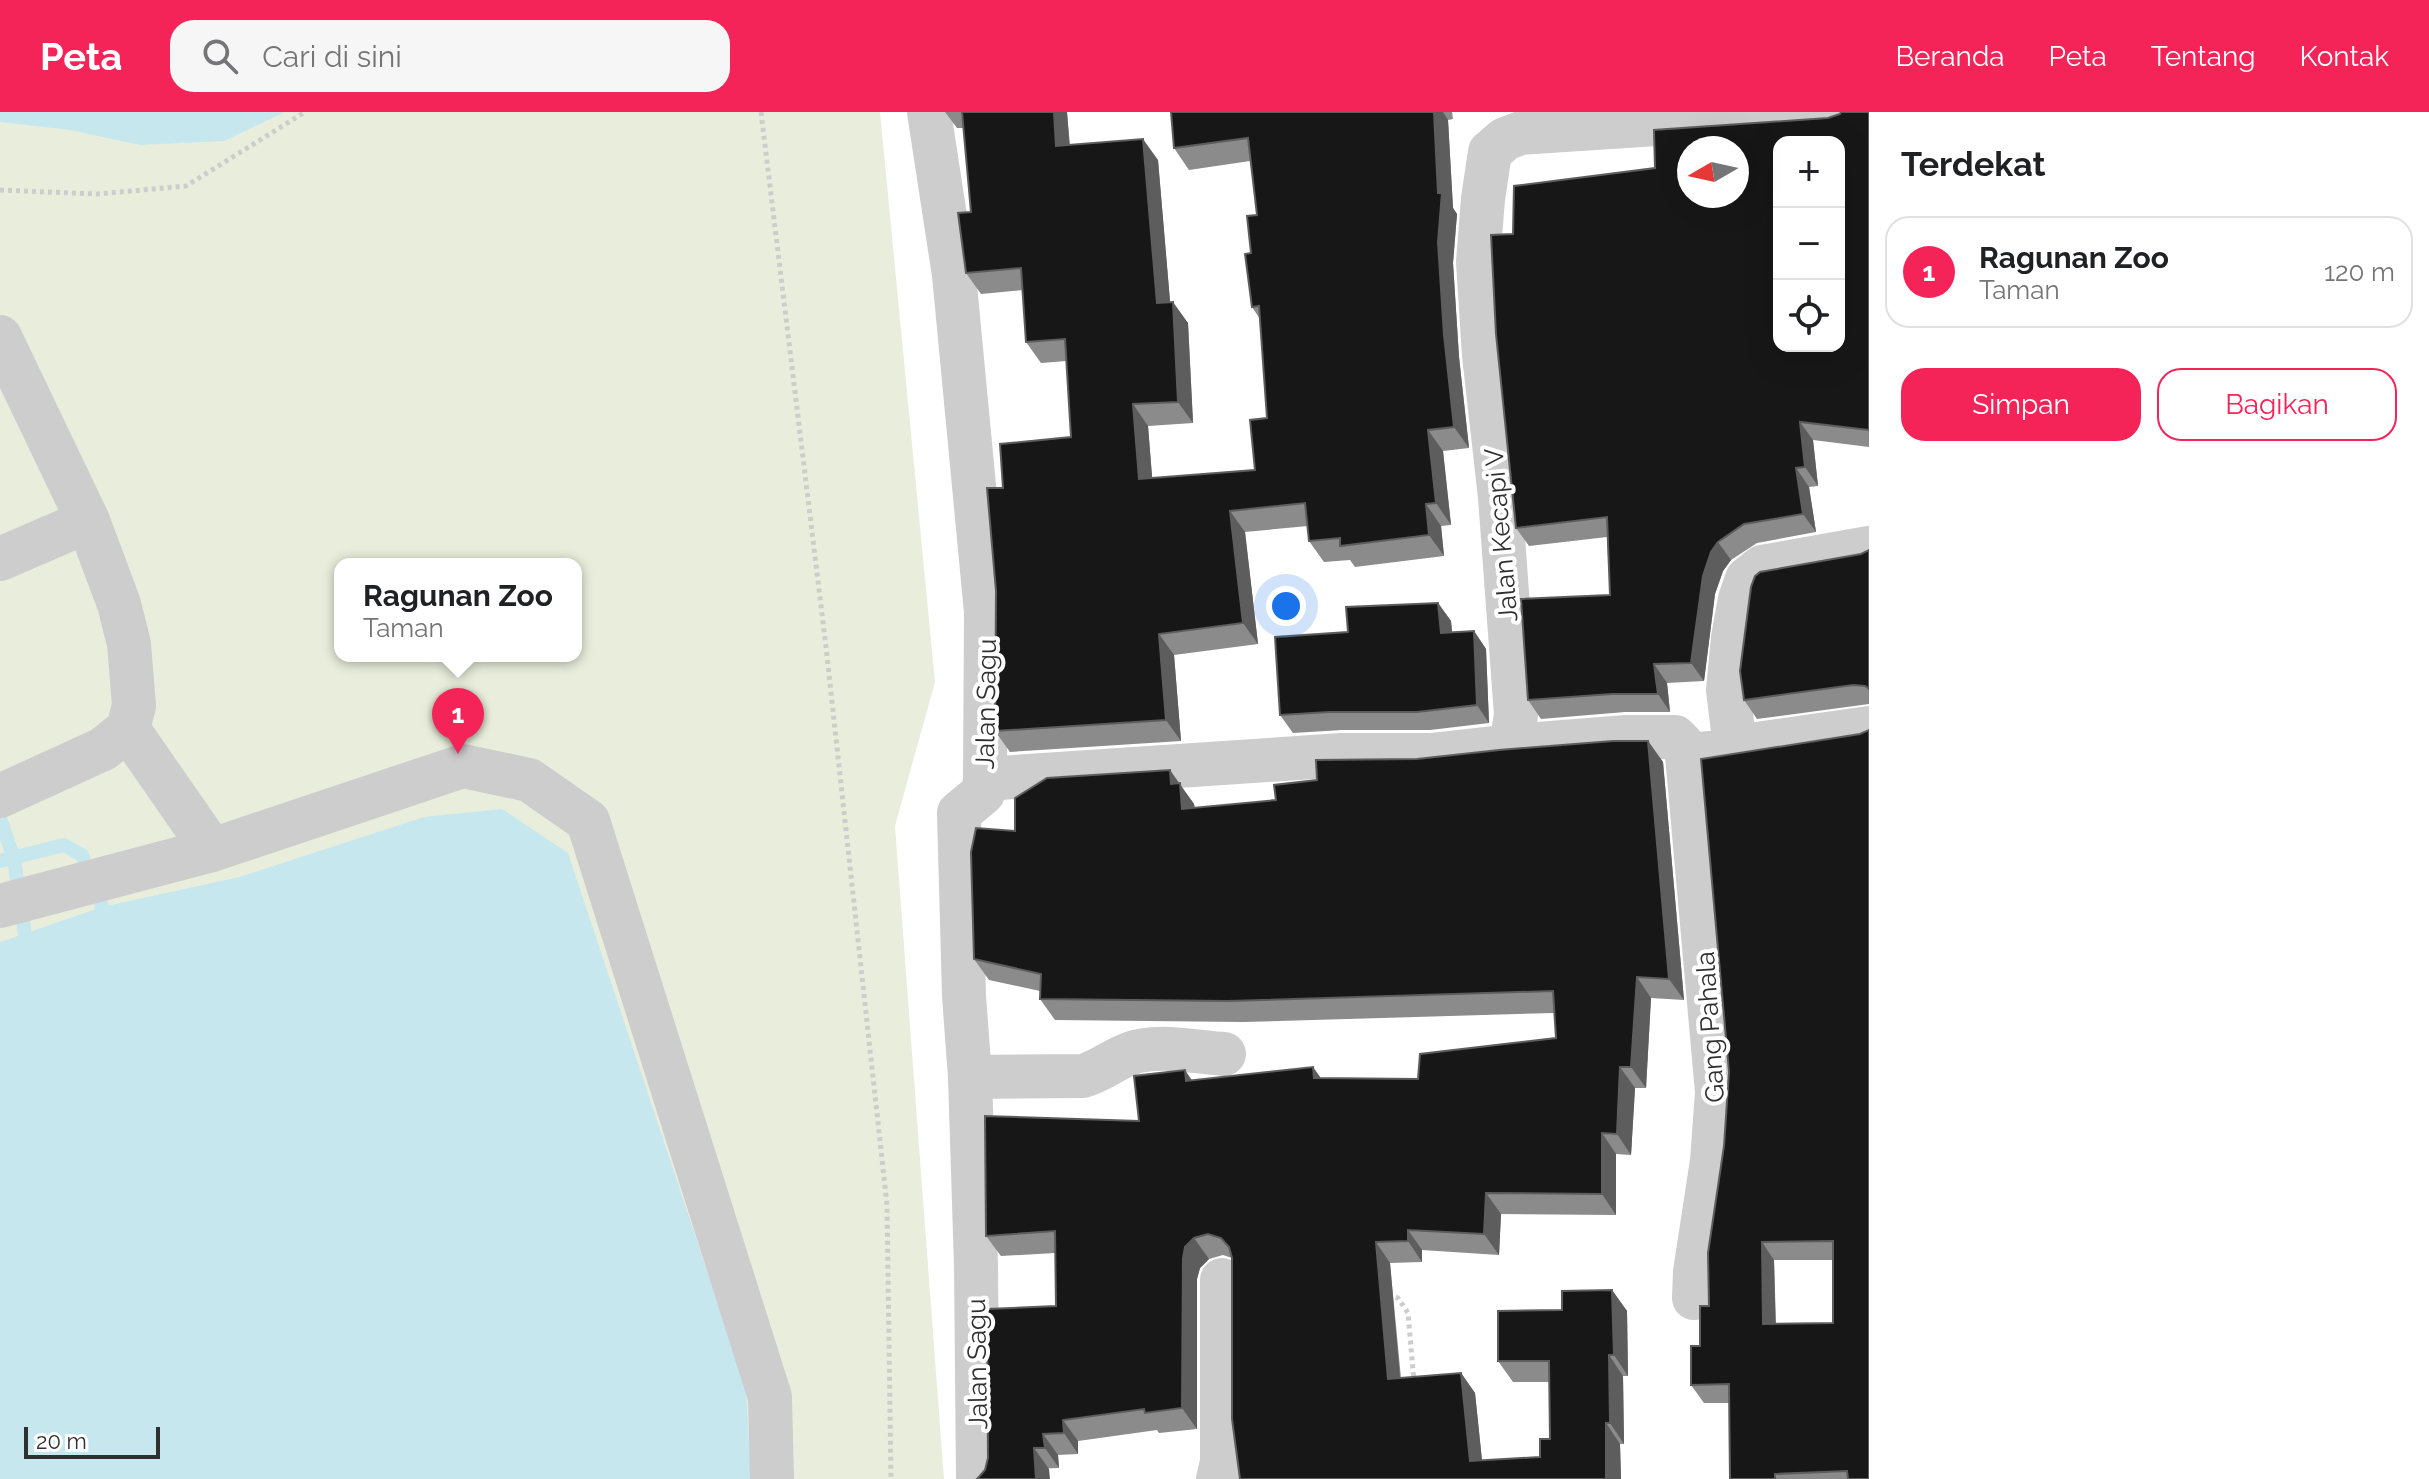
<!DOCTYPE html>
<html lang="id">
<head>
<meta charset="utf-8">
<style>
  :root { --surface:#fff; --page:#f6f6f6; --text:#202124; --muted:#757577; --line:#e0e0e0; --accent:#f42458 }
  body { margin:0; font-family:Raleway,sans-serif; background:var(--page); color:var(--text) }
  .controls { position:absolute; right:24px; top:24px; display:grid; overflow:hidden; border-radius:16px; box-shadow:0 8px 32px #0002 }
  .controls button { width:72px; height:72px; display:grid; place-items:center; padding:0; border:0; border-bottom:2px solid var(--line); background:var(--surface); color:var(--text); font:40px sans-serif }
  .compass { position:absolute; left:1677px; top:24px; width:72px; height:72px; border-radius:50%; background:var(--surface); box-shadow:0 8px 32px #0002; rotate:261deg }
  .scale { position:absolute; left:24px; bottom:20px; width:136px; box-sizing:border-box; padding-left:8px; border:4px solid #303030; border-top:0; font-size:22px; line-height:28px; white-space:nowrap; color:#303030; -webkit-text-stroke:6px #fff; paint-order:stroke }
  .you { position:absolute; left:1286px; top:494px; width:28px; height:28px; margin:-20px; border:6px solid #fff; border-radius:50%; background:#1a73e8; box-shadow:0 0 0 12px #1a73e833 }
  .badge { display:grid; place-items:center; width:52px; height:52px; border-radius:50%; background:var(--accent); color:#fff; font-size:26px; font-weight:700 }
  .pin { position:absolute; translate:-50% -66px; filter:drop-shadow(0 2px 4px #0008) }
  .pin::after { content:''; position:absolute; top:42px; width:28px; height:24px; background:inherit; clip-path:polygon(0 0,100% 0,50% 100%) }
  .popup { position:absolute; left:334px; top:446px; width:248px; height:104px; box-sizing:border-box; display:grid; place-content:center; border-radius:16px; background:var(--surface); filter:drop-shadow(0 2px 6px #0005); font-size:26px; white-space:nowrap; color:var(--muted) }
  .popup b { font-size:30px; color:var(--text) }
  .popup::after { content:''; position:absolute; left:50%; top:100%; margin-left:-16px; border:16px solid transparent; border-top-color:var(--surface) }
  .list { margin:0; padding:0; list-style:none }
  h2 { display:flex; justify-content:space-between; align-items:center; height:104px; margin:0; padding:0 32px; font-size:34px }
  h2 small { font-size:26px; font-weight:400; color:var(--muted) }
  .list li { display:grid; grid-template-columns:52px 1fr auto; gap:24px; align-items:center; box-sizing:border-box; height:112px; margin:0 16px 16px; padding:0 16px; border:2px solid var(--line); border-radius:24px }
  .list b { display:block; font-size:30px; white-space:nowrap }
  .list p { margin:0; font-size:26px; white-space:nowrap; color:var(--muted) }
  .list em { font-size:26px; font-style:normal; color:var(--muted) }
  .actions { display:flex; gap:16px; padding:24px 32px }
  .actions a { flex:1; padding:18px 0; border:2px solid var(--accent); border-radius:24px; text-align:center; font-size:28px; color:var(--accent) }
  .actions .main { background:var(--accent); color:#fff }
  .icon { flex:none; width:44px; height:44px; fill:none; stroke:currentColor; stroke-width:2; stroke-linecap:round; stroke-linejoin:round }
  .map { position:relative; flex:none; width:1869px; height:1367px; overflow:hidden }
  header { display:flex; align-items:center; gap:48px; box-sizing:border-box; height:112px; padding:0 40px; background:var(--accent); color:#fff }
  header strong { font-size:38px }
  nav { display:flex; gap:44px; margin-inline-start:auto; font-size:28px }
  .search { width:560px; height:72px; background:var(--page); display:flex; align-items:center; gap:20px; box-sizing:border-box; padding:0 28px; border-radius:24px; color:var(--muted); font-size:30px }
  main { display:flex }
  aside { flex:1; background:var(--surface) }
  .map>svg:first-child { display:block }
  .green { fill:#e9eedc; fill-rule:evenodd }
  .water { fill:#c7e7ef }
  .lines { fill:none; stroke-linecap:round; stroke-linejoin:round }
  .stream { stroke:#c7e7ef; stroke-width:14 }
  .path { stroke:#cdcdcd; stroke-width:5; stroke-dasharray:4 4; stroke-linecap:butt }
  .minor { stroke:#cdcdcd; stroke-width:44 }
  .wall { fill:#8b8b8b; fill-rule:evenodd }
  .shaded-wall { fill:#5d5d5d }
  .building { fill:#171717; stroke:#5d5d5d; stroke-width:2; fill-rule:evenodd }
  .labels { text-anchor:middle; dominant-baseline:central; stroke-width:8; stroke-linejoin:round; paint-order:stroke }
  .street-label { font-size:26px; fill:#303030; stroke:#fff }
</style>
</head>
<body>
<header>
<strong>Peta</strong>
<div class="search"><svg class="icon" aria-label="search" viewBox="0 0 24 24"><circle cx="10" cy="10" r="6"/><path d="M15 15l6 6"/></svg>Cari di sini</div>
<nav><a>Beranda</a><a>Peta</a><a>Tentang</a><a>Kontak</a></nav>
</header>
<main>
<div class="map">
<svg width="1869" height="1367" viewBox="0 0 1869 1367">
  <rect width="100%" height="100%" fill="#fff"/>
  <path class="green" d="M 0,0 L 880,0 L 935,570 L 895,714 L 944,1367 L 0,1367 ZM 340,452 L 576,452 L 576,544 L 340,544 Z"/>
  <g class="water">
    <path d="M 0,0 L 285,0 L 224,29 L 140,33 L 70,18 L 0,10 Z"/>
    <path d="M 502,697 L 568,741 L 746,1276 L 751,1367 L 0,1367 L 0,830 L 102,795 L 239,765 L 424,705 Z"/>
  </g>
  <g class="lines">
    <g class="stream">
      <path d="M 0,706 L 14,747 L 25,823"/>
      <path d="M 0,749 L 64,733 L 82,743 L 102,795"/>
    </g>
    <g class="path">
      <path d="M 761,0 L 826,535 L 887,1093 L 891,1367"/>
      <path d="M 0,78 L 97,82 L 186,74 L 305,0"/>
      <path d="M 1388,1183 L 1398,1186 L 1408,1201 L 1414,1270"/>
    </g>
    <g class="minor">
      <path d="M 929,0 L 954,163 L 986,500 L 985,667 L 983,681 L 959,701 L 964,884 L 970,965 L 976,1154 L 978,1367"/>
      <path d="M 0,225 L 88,409 L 119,492 L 129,532 L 134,594 L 128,617 L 103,637 L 0,684"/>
      <path d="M 0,447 L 88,409"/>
      <path d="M 128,617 L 212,738"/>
      <path d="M 1511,634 L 1627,625 L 1675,625 L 1682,632 L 1687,643 L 1717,980 L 1712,1049 L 1695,1160 L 1694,1186"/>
      <path d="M 1735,635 L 1869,616"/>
      <path d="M 1687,643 L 1734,639 L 1735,635 L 1728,578 L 1733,526 L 1740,487 L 1747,467 L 1762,455 L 1869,436"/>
      <path d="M 985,667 L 1342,643 L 1431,643 L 1511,634 L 1516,603 L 1500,385 L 1484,243 L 1478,150 L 1483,87 L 1490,40 L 1505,27 L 1521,21 L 1838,0"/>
      <path d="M 0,794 L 212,738 L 463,654 L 529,668 L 588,709 L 770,1285 L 772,1367"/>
      <path d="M 970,965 L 1083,964 C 1100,959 1113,948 1129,942 C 1156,931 1195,940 1224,942"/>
      <path d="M 1218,1367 L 1222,1350 L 1222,1168"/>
    </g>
  </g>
  <g class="wall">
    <path d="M 945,0 L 1067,0 L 1070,33 L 1158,48 L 1170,190 L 1188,211 L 1193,311 L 1148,314 L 1152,366 L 1255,358 L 1267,306 L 1260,207 L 1252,195 L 1251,141 L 1257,103 L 1250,49 L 1189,58 L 1174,36 L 1171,0 L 1452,0 L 1453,7 L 1448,8 L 1453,96 L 1457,102 L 1453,151 L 1459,245 L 1469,336 L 1443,339 L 1451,413 L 1441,414 L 1444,444 L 1355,455 L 1350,448 L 1324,450 L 1309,429 L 1308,414 L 1245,420 L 1258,532 L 1174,543 L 1181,629 L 1010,640 L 995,619 L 1003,376 L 1071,325 L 1066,249 L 1041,251 L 1026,230 L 1023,178 L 981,182 L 966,161 L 971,100 L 963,16 L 957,16 Z"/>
    <path d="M 1869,0 L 1869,335 L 1813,328 L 1818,374 L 1809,375 L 1816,420 L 1757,431 L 1731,448 L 1723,459 L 1715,482 L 1704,569 L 1667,571 L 1670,600 L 1625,600 L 1541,607 L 1528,588 L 1610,483 L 1607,425 L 1529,434 L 1516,416 L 1513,122 L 1655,56 L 1840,2 Z"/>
    <path d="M 1869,438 L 1869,592 L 1757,607 L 1744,588 L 1861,442 Z"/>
    <path d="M 1438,491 L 1451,509 L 1452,520 L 1474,519 L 1486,537 L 1489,611 L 1430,618 L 1342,618 L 1293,621 L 1280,603 L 1348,520 Z"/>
    <path d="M 1860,622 L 1869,1367 L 1730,1367 L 1729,1291 L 1704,1291 L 1691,1273 L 1709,1194 ZM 1774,1148 L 1833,1148 L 1833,1211 L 1776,1212 Z"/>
    <path d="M 1648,629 L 1663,650 L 1684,888 L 1651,886 L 1646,976 L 1635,976 L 1631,1043 L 1616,1042 L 1616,1103 L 1501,1102 L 1499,1143 L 1422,1138 L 1422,1150 L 1390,1151 L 1401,1266 L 1461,1261 L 1475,1281 L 1482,1349 L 1540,1345 L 1550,1327 L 1549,1270 L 1513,1270 L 1498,1249 L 1562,1198 L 1612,1178 L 1627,1199 L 1628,1264 L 1623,1264 L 1624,1332 L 1620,1332 L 1621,1367 L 1240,1367 L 1232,1146 L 1223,1143 L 1209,1147 L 1200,1156 L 1197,1167 L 1197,1317 L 1159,1321 L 1157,1318 L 1078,1329 L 1078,1342 L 1058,1343 L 1059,1356 L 985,1358 L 1056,1194 L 1055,1141 L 1001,1144 L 986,1124 L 1192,968 L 1321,966 L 1418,967 L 1556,926 L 1554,901 L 1243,910 L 1055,908 L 1040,887 L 1040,879 L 989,868 L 974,847 L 1015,719 L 1179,672 L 1194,692 L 1195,696 L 1276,688 L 1317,668 L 1417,647 Z"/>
  </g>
  <g class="shaded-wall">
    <path d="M 1054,0 L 1067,0 L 1071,55 L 1056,34 Z"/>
    <path d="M 1434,0 L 1443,0 L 1448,8 L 1453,96 L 1457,102 L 1453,151 L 1459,245 L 1469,336 L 1454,315 L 1444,223 L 1438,130 L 1438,81 Z"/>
    <path d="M 1143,27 L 1158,48 L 1172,212 L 1157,191 Z"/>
    <path d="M 1173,190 L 1188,211 L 1193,311 L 1178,290 Z"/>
    <path d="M 1133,292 L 1148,314 L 1154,388 L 1139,367 Z"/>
    <path d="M 1800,310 L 1813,328 L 1818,374 L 1805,355 Z"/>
    <path d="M 1428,318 L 1443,339 L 1451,413 L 1436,391 Z"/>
    <path d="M 1796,356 L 1809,375 L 1816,420 L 1803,402 Z"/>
    <path d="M 1426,392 L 1441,414 L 1444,444 L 1429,423 Z"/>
    <path d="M 1230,399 L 1245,420 L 1258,532 L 1243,511 Z"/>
    <path d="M 1718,430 L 1731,448 L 1723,459 L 1715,482 L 1704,569 L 1691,551 L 1703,464 L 1711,440 Z"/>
    <path d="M 1438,491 L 1451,509 L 1454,539 L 1441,521 Z"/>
    <path d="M 1474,519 L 1486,537 L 1489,611 L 1477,593 Z"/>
    <path d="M 1159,522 L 1174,543 L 1181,629 L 1166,608 Z"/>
    <path d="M 1654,552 L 1667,571 L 1670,600 L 1658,582 Z"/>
    <path d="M 1648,629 L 1663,650 L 1684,888 L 1669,867 Z"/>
    <path d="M 1170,658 L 1194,692 L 1197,718 L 1182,697 L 1171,672 Z"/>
    <path d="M 1637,865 L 1651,886 L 1646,976 L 1631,955 Z"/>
    <path d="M 1313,955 L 1328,976 L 1314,966 Z"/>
    <path d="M 1620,955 L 1635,976 L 1631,1043 L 1617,1022 Z"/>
    <path d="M 1185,958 L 1199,979 L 1186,969 Z"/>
    <path d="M 1602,1021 L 1616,1042 L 1616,1103 L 1602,1082 Z"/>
    <path d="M 1486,1081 L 1501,1102 L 1499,1143 L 1484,1122 Z"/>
    <path d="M 1408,1118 L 1422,1138 L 1422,1150 L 1408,1129 Z"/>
    <path d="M 1194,1126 L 1209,1147 L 1200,1156 L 1197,1167 L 1197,1317 L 1182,1296 L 1183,1146 L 1185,1135 Z"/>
    <path d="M 1376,1130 L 1390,1151 L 1402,1288 L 1388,1267 Z"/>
    <path d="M 1762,1130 L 1774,1148 L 1776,1230 L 1763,1212 Z"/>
    <path d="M 1612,1178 L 1627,1199 L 1628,1264 L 1614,1243 Z"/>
    <path d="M 1609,1243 L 1623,1264 L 1624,1332 L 1610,1311 Z"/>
    <path d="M 1461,1261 L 1475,1281 L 1484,1367 L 1470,1349 Z"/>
    <path d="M 1063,1308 L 1078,1329 L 1078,1342 L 1064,1321 Z"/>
    <path d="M 1606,1311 L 1620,1332 L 1621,1367 L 1606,1367 Z"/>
    <path d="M 1043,1322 L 1058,1343 L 1059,1356 L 1045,1336 Z"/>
    <path d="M 1034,1336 L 1049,1357 L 1050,1367 L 1036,1367 Z"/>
  </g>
  <g class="building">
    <path d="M 962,0 L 1054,0 L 1056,34 L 1143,27 L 1157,191 L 1173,190 L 1178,290 L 1133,292 L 1139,367 L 1255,358 L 1250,308 L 1267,306 L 1259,194 L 1252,195 L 1245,142 L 1251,141 L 1247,104 L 1257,103 L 1248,26 L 1174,36 L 1171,0 L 1434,0 L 1438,81 L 1442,81 L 1438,130 L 1444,223 L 1454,315 L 1428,318 L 1436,391 L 1426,392 L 1429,423 L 1340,434 L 1340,426 L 1309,429 L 1305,391 L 1230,399 L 1243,511 L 1159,522 L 1166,608 L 995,619 L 996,479 L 987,376 L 1003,376 L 1000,332 L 1071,325 L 1065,227 L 1026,230 L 1021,156 L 966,161 L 958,101 L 971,100 Z"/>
    <path d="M 1841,0 L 1869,0 L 1869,318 L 1800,310 L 1805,355 L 1796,356 L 1803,402 L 1744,412 L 1718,430 L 1711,440 L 1703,464 L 1691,551 L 1654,552 L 1658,582 L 1612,582 L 1528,588 L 1521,487 L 1610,483 L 1607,405 L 1516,416 L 1496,222 L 1491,123 L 1513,122 L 1514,74 L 1655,56 L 1654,18 L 1828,6 L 1840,2 ZM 1779,30 L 1839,30 L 1839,234 L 1779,234 ZM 1689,36 L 1737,36 L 1737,84 L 1689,84 Z"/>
    <path d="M 1869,438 L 1869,577 L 1865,574 L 1853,573 L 1744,588 L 1740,559 L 1751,475 L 1755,464 L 1760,460 L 1861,442 Z"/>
    <path d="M 1438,491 L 1441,521 L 1474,519 L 1477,593 L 1417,600 L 1329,600 L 1280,603 L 1275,525 L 1348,520 L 1346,495 Z"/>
    <path d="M 1869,618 L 1869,1367 L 1848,1367 L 1847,1359 L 1775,1362 L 1775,1367 L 1730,1367 L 1729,1272 L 1691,1273 L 1691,1234 L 1700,1234 L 1700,1194 L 1709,1194 L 1708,1141 L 1724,1034 L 1729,960 L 1701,647 L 1860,622 ZM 1833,1129 L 1833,1211 L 1763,1212 L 1762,1130 Z"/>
    <path d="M 1613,629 L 1648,629 L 1669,867 L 1637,865 L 1631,955 L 1620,955 L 1617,1022 L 1602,1021 L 1602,1082 L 1486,1081 L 1484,1122 L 1408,1118 L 1408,1129 L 1376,1130 L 1388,1267 L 1461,1261 L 1470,1349 L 1540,1345 L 1540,1327 L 1550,1327 L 1549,1249 L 1498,1249 L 1498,1199 L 1562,1198 L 1562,1179 L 1612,1178 L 1614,1243 L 1609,1243 L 1610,1311 L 1606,1311 L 1606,1367 L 1240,1367 L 1232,1307 L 1232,1146 L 1229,1135 L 1221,1126 L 1208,1122 L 1194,1126 L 1185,1135 L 1183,1146 L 1182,1296 L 1145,1301 L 1144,1297 L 1063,1308 L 1064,1321 L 1043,1322 L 1045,1336 L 1034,1336 L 1036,1367 L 977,1367 L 985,1358 L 988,1346 L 987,1197 L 1056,1194 L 1055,1119 L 986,1124 L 985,1004 L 1139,1009 L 1134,964 L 1185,958 L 1186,969 L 1313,955 L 1314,966 L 1418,967 L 1420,942 L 1556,926 L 1553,879 L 1228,889 L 1040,887 L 1041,862 L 974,847 L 971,740 L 976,716 L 1015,719 L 1015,686 L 1047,666 L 1170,658 L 1171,672 L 1180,671 L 1182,697 L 1276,688 L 1274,673 L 1317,668 L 1316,648 L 1417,647 L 1499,638 Z"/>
  </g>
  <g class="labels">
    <g class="street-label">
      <text transform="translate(1501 423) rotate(-95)">Jalan Kecapi V</text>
      <text transform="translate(986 592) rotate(-89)">Jalan Sagu</text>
      <text transform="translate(1710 915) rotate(-94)">Gang Pahala</text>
      <text transform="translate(977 1252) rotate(-91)">Jalan Sagu</text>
    </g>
  </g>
</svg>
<div class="controls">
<button>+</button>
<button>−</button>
<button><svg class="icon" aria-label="locate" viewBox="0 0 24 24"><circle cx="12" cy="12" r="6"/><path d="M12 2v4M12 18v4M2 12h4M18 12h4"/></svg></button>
</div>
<svg class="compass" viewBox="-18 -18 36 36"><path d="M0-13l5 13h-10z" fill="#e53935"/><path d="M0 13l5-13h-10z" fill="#757577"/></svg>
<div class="scale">20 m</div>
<div class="you"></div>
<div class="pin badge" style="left:458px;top:642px">1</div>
<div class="popup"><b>Ragunan Zoo</b>Taman</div>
</div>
<aside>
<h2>Terdekat<small></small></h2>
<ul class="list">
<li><span class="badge">1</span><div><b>Ragunan Zoo</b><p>Taman</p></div><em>120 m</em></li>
</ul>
<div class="actions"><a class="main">Simpan</a><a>Bagikan</a></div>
</aside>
</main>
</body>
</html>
